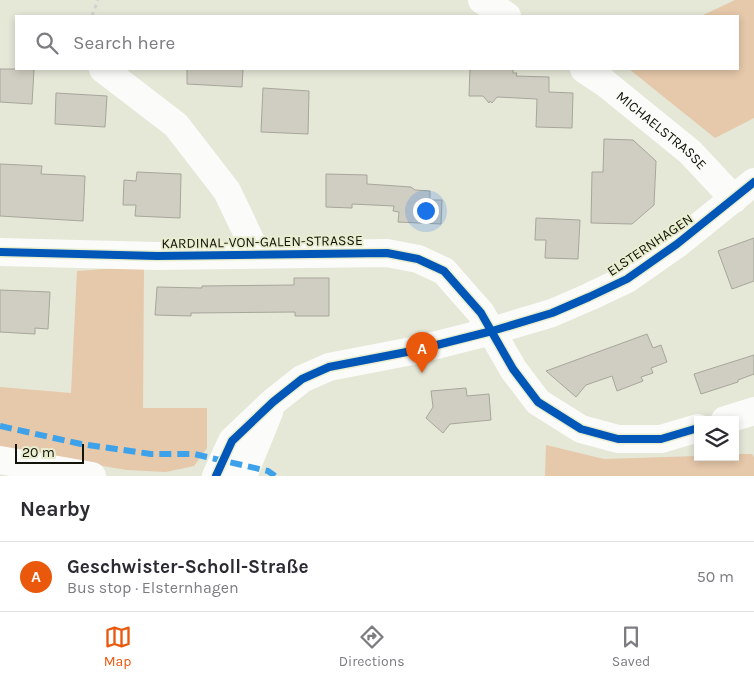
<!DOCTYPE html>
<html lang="en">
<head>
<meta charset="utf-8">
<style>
  :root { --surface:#fff; --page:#f7f7f7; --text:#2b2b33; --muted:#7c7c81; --line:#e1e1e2; --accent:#ea580c }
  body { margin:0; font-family:Karla,sans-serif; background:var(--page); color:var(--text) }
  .controls { position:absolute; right:15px; bottom:15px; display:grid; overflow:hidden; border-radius:0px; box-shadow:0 2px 8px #0003 }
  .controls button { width:45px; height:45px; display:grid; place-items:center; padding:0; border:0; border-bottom:1px solid var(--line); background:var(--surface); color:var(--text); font:25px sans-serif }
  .scale { position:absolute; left:15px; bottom:12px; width:69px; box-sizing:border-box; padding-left:5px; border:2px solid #121309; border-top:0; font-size:14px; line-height:18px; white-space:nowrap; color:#121309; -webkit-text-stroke:4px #eaeed0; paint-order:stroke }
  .you { position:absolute; left:425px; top:210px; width:18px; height:18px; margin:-12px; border:4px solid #fff; border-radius:50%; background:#1a73e8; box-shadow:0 0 0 8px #1a73e833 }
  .badge { display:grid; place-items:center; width:32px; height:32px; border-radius:50%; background:var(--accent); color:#fff; font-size:16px; font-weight:700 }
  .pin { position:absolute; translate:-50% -41px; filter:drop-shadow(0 1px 2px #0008) }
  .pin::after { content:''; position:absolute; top:26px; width:18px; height:15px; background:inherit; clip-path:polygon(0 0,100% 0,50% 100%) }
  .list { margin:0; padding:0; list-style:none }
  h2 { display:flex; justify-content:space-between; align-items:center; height:65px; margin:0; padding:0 20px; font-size:21px }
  h2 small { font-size:16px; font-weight:400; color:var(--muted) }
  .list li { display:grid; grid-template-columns:32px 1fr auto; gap:15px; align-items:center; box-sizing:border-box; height:70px; padding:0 20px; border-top:1px solid var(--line) }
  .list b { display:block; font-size:19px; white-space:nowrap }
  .list p { margin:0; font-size:16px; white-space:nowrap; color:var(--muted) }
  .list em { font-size:16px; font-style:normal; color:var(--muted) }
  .icon { flex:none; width:28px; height:28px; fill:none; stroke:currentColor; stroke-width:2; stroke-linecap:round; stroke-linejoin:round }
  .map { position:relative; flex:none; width:754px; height:476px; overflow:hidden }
  .search { position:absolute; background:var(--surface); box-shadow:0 2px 8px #0003; left:15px; right:15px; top:15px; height:55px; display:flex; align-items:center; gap:12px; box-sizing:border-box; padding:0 18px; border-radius:0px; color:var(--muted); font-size:19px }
  .sheet { height:135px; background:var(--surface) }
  nav { display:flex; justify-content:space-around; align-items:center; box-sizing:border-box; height:70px; border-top:1px solid var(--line); background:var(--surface); font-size:14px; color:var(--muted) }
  nav a { display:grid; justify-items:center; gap:2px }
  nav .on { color:var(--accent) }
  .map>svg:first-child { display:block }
  .green { fill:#e6c8aa }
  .building { fill:#d0cec2; stroke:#a7a69a }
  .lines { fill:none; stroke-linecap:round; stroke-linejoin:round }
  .path { stroke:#d2d3ce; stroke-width:3; stroke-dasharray:4 4; stroke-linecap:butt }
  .minor { stroke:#fbfbf9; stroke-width:28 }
  .major { stroke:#fbfbf9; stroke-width:28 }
  .quiet { stroke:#3da2e9; stroke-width:6; stroke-dasharray:12 6; stroke-linecap:butt }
  .cycleway-casing { stroke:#eaeed0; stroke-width:11 }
  .cycleway { stroke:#0057b8; stroke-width:8 }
  .labels { text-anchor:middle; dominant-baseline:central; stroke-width:4; stroke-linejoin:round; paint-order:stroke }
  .street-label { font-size:14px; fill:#121309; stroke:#eaeed0 }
</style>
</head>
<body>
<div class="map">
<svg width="754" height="476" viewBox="0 0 754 476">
  <rect width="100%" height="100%" fill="#e5e7d7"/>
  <g class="green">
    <path d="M 735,0 L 754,0 L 754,118 L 715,138 L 629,69 L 738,69 L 738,16 L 701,16 Z"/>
    <path d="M 144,266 L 143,408 L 207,408 L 207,448 L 194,466 L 166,472 L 127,470 L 0,449 L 0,387 L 71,393 L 77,271 Z"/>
    <path d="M 546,445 L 604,459 L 698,456 L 698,457 L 735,457 L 735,454 L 752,454 L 754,457 L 754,476 L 545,476 Z"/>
  </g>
  <g class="building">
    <path d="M 0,69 L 34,69 L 32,104 L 0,102 Z"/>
    <path d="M 187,69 L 243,69 L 242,87 L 187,84 Z"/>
    <path d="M 470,69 L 513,69 L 513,73 L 517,73 L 516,76 L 549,77 L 549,92 L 573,93 L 572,128 L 536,127 L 537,99 L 497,97 L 492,103 L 490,101 L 489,103 L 483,96 L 469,96 Z"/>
    <path d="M 263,88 L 309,91 L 308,134 L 261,132 Z"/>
    <path d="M 56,93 L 107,96 L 105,127 L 55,124 Z"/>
    <path d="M 604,139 L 633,140 L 656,161 L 654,205 L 632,224 L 591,223 L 592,172 L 603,172 Z"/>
    <path d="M 0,164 L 42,166 L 41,174 L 85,176 L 83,221 L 0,216 Z"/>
    <path d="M 137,172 L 181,174 L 180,218 L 135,216 L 136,205 L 123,205 L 124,180 L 136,181 Z"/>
    <path d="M 326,174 L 367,175 L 367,184 L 411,187 L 415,190 L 430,191 L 430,200 L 442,200 L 441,224 L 398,222 L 399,212 L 393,211 L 394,206 L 352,204 L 352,208 L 326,207 Z"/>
    <path d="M 536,218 L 580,220 L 578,259 L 545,258 L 546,240 L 535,240 Z"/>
    <path d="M 754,238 L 754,281 L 732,289 L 718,251 Z"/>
    <path d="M 294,278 L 329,278 L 329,316 L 295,316 L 295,312 L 191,313 L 191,316 L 155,315 L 157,287 L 202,288 L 202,286 L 294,285 Z"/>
    <path d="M 0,290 L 50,292 L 48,329 L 35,328 L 35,334 L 0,332 Z"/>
    <path d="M 647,334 L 653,348 L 661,345 L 667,362 L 651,368 L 653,373 L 641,377 L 643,381 L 617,391 L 612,376 L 586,385 L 576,397 L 546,371 Z"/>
    <path d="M 754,355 L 754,374 L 738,380 L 738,382 L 701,394 L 694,374 Z"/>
    <path d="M 466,388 L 467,396 L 489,394 L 491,420 L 450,424 L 443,433 L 426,418 L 433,407 L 431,391 Z"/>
  </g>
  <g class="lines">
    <path class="path" d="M 92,16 L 98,0"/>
    <g class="minor">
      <path d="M 482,0 L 507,16"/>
      <path d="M 103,69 L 176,125 L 227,191 L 257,254"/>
      <path id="s1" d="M 584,69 L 605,83 L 690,152 L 734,199"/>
      <path d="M 0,252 L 157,256 L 387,253 L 418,259 L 444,271 L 481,313 L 513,369 L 538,402 L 581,429 L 618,439 L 661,439 L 698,428"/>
      <path d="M 725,420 L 754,411"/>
      <path d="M 216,476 L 232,441 L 273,402 L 302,379 L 329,367 L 417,350 L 492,331 L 552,313 L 589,297 L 627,279 L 677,244 L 754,182"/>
      <path d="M 243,476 L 269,412"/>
    </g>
    <path class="major" d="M 0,460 L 92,476"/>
    <path class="quiet" d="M 0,426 L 81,444 L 151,454 L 194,454 L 268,471 L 275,476"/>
    <g class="cycleway-casing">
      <g id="cycleway">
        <path d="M 0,252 L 157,256 L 387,253 L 418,259 L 444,271 L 481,313 L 513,369 L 538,402 L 581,429 L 618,439 L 661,439 L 698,428"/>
        <path d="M 216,476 L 232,441 L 273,402 L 302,379 L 329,367 L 417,350 L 492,331 L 552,313 L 589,297 L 627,279 L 677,244 L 754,182"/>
      </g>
    </g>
    <use href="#cycleway" class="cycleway"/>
  </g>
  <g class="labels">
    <g class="street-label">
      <text stroke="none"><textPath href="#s1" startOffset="99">MICHAELSTRASSE</textPath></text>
      <text transform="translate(262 242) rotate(-1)">KARDINAL-VON-GALEN-STRASSE</text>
      <text transform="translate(650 245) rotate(-34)">ELSTERNHAGEN</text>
    </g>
  </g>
</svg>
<div class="controls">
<button><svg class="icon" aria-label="layers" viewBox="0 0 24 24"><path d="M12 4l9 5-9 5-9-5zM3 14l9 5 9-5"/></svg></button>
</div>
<div class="scale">20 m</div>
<div class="you"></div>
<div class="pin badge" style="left:422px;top:373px">A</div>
<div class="search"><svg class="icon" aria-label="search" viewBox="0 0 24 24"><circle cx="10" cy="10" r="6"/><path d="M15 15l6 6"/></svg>Search here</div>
</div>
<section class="sheet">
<h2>Nearby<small></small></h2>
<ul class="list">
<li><span class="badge">A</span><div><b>Geschwister-Scholl-Straße</b><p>Bus stop · Elsternhagen</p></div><em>50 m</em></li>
</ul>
</section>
<nav>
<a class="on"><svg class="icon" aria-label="map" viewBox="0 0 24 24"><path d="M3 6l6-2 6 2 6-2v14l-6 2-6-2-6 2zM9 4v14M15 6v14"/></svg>Map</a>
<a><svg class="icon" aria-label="directions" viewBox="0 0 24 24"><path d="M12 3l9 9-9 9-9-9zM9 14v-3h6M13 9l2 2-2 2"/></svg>Directions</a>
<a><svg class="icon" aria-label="saved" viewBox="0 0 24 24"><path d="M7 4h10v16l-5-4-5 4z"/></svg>Saved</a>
</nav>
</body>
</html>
